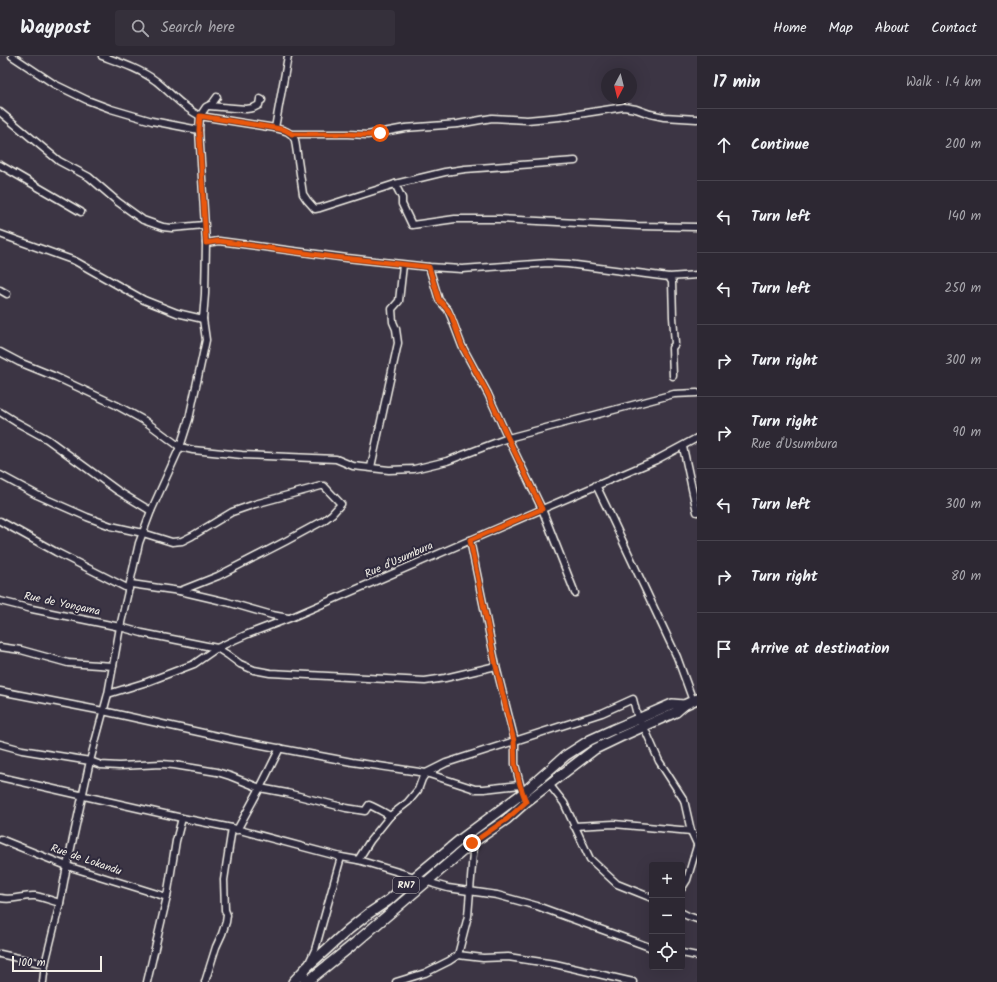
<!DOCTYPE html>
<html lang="en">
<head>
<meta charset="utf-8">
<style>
  :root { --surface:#2d2833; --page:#35303b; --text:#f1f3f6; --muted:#a7a6ac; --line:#48444e }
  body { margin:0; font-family:Kalam,sans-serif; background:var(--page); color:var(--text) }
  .controls { position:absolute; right:12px; bottom:12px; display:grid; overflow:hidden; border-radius:4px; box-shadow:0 4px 16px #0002 }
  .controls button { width:36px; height:36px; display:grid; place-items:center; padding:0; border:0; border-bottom:1px solid var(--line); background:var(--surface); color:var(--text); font:20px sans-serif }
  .compass { position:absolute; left:601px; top:12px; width:36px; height:36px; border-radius:50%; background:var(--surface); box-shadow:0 4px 16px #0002; rotate:187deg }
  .scale { position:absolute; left:12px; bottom:10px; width:90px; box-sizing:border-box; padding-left:4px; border:2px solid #f4f1e8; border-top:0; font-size:11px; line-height:14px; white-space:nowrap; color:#f4f1e8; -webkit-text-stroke:3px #2f2a3d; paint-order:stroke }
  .stop { position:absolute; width:12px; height:12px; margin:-9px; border:3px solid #ea580c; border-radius:50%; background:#fff }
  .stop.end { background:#ea580c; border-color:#fff; box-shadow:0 1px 4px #0008 }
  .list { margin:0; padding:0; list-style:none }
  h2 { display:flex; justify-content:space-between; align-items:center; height:52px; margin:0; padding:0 16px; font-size:17px }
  h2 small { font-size:13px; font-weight:400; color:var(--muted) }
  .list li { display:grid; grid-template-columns:26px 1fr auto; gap:12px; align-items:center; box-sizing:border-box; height:72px; padding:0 16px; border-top:1px solid var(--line) }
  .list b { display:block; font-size:15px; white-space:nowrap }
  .list p { margin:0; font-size:13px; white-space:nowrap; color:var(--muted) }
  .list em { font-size:13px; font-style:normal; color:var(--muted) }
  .icon { flex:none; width:22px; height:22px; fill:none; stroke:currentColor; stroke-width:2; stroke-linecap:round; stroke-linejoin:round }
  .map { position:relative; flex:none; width:697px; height:926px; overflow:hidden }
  header { display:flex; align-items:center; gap:24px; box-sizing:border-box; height:56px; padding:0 20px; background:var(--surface); border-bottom:1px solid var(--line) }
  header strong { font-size:19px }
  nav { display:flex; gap:22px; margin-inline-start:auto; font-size:14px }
  .search { width:280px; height:36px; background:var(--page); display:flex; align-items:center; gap:10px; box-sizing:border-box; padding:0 14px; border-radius:4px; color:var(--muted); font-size:15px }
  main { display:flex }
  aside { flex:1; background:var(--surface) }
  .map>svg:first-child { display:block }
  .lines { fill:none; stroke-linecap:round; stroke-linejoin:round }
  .minor-casing { stroke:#f4f1e8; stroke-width:9 }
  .primary-casing { stroke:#f4f1e8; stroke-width:12 }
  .minor { stroke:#2f2a3d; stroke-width:6 }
  .primary { stroke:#2f2a3d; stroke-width:9 }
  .route { stroke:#ea580c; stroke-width:5 }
  .labels { text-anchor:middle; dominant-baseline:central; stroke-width:4; stroke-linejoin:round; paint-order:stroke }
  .shield { fill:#2f2a3d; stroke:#b9b5b5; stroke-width:1 }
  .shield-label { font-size:10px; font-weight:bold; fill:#f4f1e8 }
  .street-label { font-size:11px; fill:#f4f1e8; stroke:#2f2a3d }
</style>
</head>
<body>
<header>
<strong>Waypost</strong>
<div class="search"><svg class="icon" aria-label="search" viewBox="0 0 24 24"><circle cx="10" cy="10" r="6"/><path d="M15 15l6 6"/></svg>Search here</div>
<nav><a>Home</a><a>Map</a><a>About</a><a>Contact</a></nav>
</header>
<main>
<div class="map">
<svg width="697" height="926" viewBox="0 0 697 926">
  <rect width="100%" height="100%" fill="#3c3544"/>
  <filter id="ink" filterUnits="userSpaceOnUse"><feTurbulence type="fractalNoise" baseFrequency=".025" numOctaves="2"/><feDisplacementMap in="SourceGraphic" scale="8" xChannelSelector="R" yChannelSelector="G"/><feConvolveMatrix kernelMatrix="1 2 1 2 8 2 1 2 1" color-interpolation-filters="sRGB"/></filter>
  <g filter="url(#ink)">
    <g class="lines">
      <g class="minor-casing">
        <g id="minor">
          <path d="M 12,0 L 54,28 L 87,44 L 111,53 L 152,65 L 199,74"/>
          <path d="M 102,0 C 121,7 140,13 156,25 C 171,37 183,52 200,60 L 206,51 L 212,48 L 217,41"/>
          <path d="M 209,50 L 246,53 L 253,52 L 259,49 L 260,43 L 262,44"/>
          <path d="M 0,56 L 59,105 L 89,121 L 118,146 L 143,164 L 163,171 L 172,172 L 204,169"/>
          <path d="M 275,72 L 288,0"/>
          <path d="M 292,78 L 348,78 L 367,79 L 405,72 L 458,68 L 492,62 L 527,64 L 559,61 L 624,51 L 636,53 L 650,58 L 664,61 L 697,63"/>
          <path d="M 0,109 L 50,138 L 81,156"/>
          <path d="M 395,128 L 402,142 L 402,148 L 412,169 L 455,163 L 499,163 L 638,170 L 697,171"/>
          <path d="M 0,178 L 75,205 L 144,244 L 177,257 L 203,263"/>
          <path d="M 206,187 L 219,185 L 347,202 L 429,211 L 462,213 L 548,207 L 568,208 L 669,221 L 697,219"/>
          <path d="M 429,211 L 439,244 L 448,254 L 451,261 L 462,290 L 488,338 L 508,382 L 542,453 L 575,537"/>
          <path d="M 669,221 L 672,226 L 673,261 L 675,288 L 672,292 L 673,320"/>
          <path d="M 0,234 L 7,238"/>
          <path d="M 0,296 L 19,306 L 56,321 L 116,349 L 145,365 L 180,391 L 193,394 L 242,399 L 336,403 L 353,410 L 389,414 L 414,413 L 447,405 L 508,382 L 674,338 L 697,337"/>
          <path d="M 0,356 L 16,366 L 47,383 L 118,435 L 151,455"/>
          <path d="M 683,391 L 697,456"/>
          <path d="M 371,411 L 398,287 L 396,273 L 393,266 L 392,253 L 399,245 L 403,209"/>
          <path d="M 0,419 L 37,439 L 87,461 L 111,470 L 143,477 L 172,486 L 182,485 L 192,480 L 232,456 L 255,448 L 321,430 L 324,430 L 341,448 L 332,458 L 323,465 L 286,485 L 218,520 L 180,535"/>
          <path d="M 596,429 L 609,456 L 677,601 L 693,645"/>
          <path d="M 0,465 L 56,496 L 129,533"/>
          <path d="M 470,484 L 496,610 L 515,685 L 515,708 L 521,732"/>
          <path d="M 131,528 L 180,535 L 227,546 L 272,559 L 288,562"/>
          <path d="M 0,545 L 32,553 L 120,571 L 142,577 L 217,592 L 228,599 L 240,608 L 254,614 L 270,617 L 425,625 L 445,622 L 496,610"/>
          <path d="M 0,591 L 21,594 L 68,607 L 113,610"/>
          <path d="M 0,635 L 103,655 L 235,684 L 352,706 L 426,717 L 475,733 L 484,733 L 520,729"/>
          <path d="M 108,638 L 147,626 L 194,608 L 217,592 L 232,585 L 248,578 L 290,562 L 656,404 L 697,382"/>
          <path d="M 0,688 L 22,694 L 90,705 L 101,709 L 119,710 L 162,708 L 174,709 L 217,716 L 230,720 L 260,732 L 287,737 L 346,752 L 365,755 L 369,749 C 377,752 383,756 390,760"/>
          <path d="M 0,721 L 182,762 L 232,772 L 341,801 L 358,804 L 415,821 L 434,828 L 448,832 L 497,839 L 537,850 L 652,892"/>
          <path d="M 549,728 L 564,747 L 590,803 L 617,828 L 652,842"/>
          <path d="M 574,770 L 614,768 L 691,775"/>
          <path d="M 237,774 L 260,732 L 280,692"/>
          <path d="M 0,783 L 67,810 L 167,841"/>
          <path d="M 358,804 L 370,785 L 390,760 L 408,746 L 418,734 L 422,723 L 426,717 L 446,707 L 602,657 L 633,643 L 638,663 L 644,671 L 659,705 L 684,744 L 691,775 L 697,788"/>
          <path d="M 682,832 L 687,824 L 697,790"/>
          <path d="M 0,842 C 14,845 22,839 35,840 C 43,841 52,845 60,847"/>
          <path d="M 682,857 L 688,860 L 697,863"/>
          <path d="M 682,897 L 697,900"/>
          <path d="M 0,898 L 45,908"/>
          <path d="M 458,899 L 468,860 L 473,797 L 472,787"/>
          <path d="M 43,926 L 45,908 L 60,847 L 67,810 L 90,705 L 108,638 L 120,571 L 139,487 L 151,455 L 180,391 L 189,363 L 206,284 L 203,263 L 205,238 L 206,187 L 199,74 L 200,60 L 275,72 C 283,74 291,75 295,84 L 303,138 L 307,144 L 315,153 L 320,152 L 395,128 L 445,116 L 465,113 L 575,105"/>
          <path d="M 147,926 L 167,841 L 176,785 L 182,762"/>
          <path d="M 205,926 L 216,891 L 222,878 L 226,866 L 227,859 L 225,854 L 224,824 L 232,772"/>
          <path d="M 303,926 L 307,911 L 315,894 L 341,801"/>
          <path d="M 396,926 L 425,917 L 449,905 L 458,899 L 483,902 L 508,901 L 555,908 L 633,926"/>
        </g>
      </g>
      <g class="primary-casing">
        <g id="primary">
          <path d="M 293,926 L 307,911 L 348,874 L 368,858 L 389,844 L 415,821 L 461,783 L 523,737 L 565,700 L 590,684 L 612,674 L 638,663 L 672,648 L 684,649"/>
          <path d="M 307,926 L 313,921 L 355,887 L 472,787 L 507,763 L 526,746 L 595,693 L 620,681 L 676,656 L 684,649 L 697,643"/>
        </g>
      </g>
      <use href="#minor" class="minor"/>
      <use href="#primary" class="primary"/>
    </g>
  </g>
  <g class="lines" filter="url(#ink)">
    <path class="route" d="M 380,77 L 368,79 L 348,78 L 292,78 L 285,74 L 275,72 L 200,60 L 199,74 L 206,187 L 219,185 L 334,201 L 429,211 L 439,244 L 448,254 L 452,261 L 462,290 L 488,338 L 508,382 L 542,453 L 470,484 L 496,610 L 514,685 L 515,708 L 520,729 L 526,746 L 507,763 L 472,787"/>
  </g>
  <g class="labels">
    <rect class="shield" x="393" y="821" width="26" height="16" rx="3"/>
    <g class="shield-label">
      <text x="406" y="829">RN7</text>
    </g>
    <g class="street-label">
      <text transform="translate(399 504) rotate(-24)">Rue d'Usumbura</text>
      <text transform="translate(62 548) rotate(12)">Rue de Yongama</text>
      <text transform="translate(86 804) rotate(19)">Rue de Lokandu</text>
    </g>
  </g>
</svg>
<div class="controls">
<button>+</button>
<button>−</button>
<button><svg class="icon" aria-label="locate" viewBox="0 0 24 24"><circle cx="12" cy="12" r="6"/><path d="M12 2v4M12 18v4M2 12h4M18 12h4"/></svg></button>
</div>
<svg class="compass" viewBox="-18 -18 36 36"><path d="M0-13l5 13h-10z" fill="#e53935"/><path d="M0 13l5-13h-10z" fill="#a7a6ac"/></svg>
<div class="scale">100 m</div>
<div class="stop" style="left:380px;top:77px"></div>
<div class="stop end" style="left:472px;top:787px"></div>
</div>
<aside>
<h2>17 min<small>Walk · 1.4 km</small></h2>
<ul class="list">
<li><svg class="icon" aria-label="ahead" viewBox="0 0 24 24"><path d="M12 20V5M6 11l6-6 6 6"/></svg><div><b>Continue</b></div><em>200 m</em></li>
<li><svg class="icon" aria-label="left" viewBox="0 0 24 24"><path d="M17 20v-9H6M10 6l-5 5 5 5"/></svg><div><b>Turn left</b></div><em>140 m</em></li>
<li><svg class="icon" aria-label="left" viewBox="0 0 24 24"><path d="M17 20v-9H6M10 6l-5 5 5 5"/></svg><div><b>Turn left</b></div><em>250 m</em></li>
<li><svg class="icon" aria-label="right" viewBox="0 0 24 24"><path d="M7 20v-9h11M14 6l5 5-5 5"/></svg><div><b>Turn right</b></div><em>300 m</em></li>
<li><svg class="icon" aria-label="right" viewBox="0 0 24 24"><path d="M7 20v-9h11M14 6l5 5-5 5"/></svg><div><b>Turn right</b><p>Rue d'Usumbura</p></div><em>90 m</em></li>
<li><svg class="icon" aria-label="left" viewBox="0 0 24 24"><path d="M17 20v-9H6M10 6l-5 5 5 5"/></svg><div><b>Turn left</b></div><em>300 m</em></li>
<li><svg class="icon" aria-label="right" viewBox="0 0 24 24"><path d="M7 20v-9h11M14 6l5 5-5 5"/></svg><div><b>Turn right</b></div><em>80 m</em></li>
<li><svg class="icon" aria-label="arrive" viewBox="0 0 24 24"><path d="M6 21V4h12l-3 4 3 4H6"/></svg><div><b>Arrive at destination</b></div></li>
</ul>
</aside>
</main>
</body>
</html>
